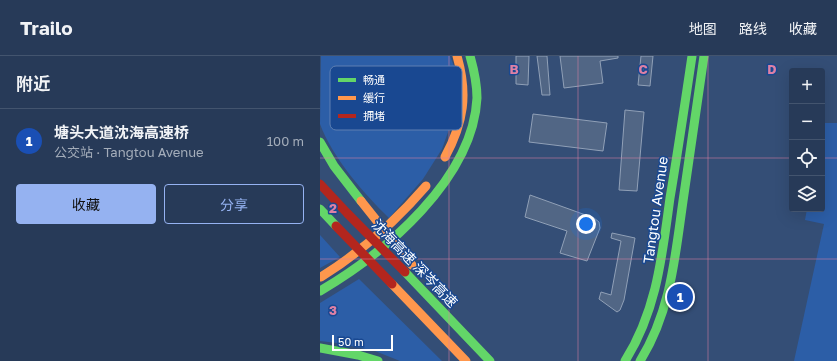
<!DOCTYPE html>
<html lang="zh">
<head>
<meta charset="utf-8">
<style>
  :root { --surface:#273a58; --page:#2f415e; --text:#f1f3f6; --muted:#a4adba; --line:#43546e; --accent:#95b2f1 }
  body { margin:0; font-family:"Golos Text","Noto Sans SC",sans-serif; background:var(--page); color:var(--text) }
  .controls { position:absolute; right:12px; top:12px; display:grid; overflow:hidden; border-radius:4px; box-shadow:0 4px 16px #0002 }
  .controls button { width:36px; height:36px; display:grid; place-items:center; padding:0; border:0; border-bottom:1px solid var(--line); background:var(--surface); color:var(--text); font:20px sans-serif }
  .scale { position:absolute; left:12px; bottom:10px; width:61px; box-sizing:border-box; padding-left:4px; border:2px solid #fff; border-top:0; font-size:11px; line-height:14px; white-space:nowrap; color:#fff; -webkit-text-stroke:3px #194891; paint-order:stroke }
  .you { position:absolute; left:266px; top:168px; width:14px; height:14px; margin:-10px; border:3px solid #fff; border-radius:50%; background:#1a73e8; box-shadow:0 0 0 6px #1a73e833 }
  .badge { display:grid; place-items:center; width:26px; height:26px; border-radius:50%; background:var(--accent); color:#fff; font-size:13px; font-weight:700 }
  .pin { position:absolute; translate:-50% -50%; border:2px solid #fff; box-shadow:0 1px 4px #0006 }
  .list { margin:0; padding:0; list-style:none }
  h2 { display:flex; justify-content:space-between; align-items:center; height:52px; margin:0; padding:0 16px; font-size:17px }
  h2 small { font-size:13px; font-weight:400; color:var(--muted) }
  .list li { display:grid; grid-template-columns:26px 1fr auto; gap:12px; align-items:center; box-sizing:border-box; height:64px; padding:0 16px; border-top:1px solid var(--line) }
  .list b { display:block; font-size:15px; white-space:nowrap }
  .list p { margin:0; font-size:13px; white-space:nowrap; color:var(--muted) }
  .list em { font-size:13px; font-style:normal; color:var(--muted) }
  .actions { display:flex; gap:8px; padding:12px 16px }
  .actions a { flex:1; padding:9px 0; border:1px solid var(--accent); border-radius:4px; text-align:center; font-size:14px; color:var(--accent) }
  .actions .main { background:var(--accent); color:#111 }
  .icon { flex:none; width:22px; height:22px; fill:none; stroke:currentColor; stroke-width:2; stroke-linecap:round; stroke-linejoin:round }
  .map { position:relative; flex:none; width:517px; height:305px; overflow:hidden }
  header { display:flex; align-items:center; gap:24px; box-sizing:border-box; height:56px; padding:0 20px; background:var(--surface); border-bottom:1px solid var(--line) }
  header strong { font-size:19px }
  nav { display:flex; gap:22px; margin-inline-start:auto; font-size:14px }
  main { display:flex }
  aside { flex:1; background:var(--surface) }
  .map>svg:first-child { display:block }
  .green { fill:#2c5ea7 }
  .building { fill:#516685; stroke:#90a0b7 }
  .lines { fill:none; stroke-linecap:round; stroke-linejoin:round }
  .fast { stroke:#63d668; stroke-width:9 }
  .slow { stroke:#ff974d; stroke-width:9 }
  .jam { stroke:#b3261e; stroke-width:9 }
  .slow-bridge { stroke:#ff974d; stroke-width:9 }
  .jam-bridge { stroke:#b3261e; stroke-width:9 }
  .grid { fill:none; stroke:#dd80a5; stroke-width:1; stroke-opacity:0.55 }
  .labels { text-anchor:middle; dominant-baseline:central; stroke-width:3; stroke-linejoin:round; paint-order:stroke }
  .street-label { font-size:14px; fill:#fff; stroke:#194891 }
  .key { fill:#194891; stroke:#5e7fb2; stroke-width:1 }
  .key-label { font-size:11px; fill:#fff }
  .grid-label { font-size:13px; text-anchor:middle; font-weight:bold; fill:#dd80a5; stroke:#194891; stroke-width:3; stroke-linejoin:round; paint-order:stroke }
</style>
</head>
<body>
<header>
<strong>Trailo</strong>
<nav><a>地图</a><a>路线</a><a>收藏</a></nav>
</header>
<main>
<aside>
<h2>附近<small></small></h2>
<ul class="list">
<li><span class="badge" style="background:#1a4fb4">1</span><div><b>塘头大道沈海高速桥</b><p>公交站 · Tangtou Avenue</p></div><em>100 m</em></li>
</ul>
<div class="actions"><a class="main">收藏</a><a>分享</a></div>
</aside>
<div class="map">
<svg width="517" height="305" viewBox="0 0 517 305">
  <rect width="100%" height="100%" fill="#344e76"/>
  <g class="green">
    <path d="M 1,0 L 130,0 L 135,13 L 137,51 L 122,93 L 103,123 L 69,162 C 44,138 12,101 0,68 Z"/>
    <path d="M 502,67 L 517,67 L 517,305 L 474,305 L 504,168 L 485,164 L 487,153 L 502,153 Z"/>
    <path d="M 0,179 L 20,201 L 0,212 Z"/>
    <path d="M 39,223 L 122,305 L 80,305 L 55,295 L 17,287 L 0,285 L 0,247 Z"/>
  </g>
  <g class="building">
    <path d="M 196,0 L 209,0 L 208,29 L 196,28 Z"/>
    <path d="M 217,0 L 227,0 L 230,39 L 222,39 Z"/>
    <path d="M 240,0 L 298,0 L 298,2 L 280,5 L 283,27 L 244,32 Z"/>
    <path d="M 321,0 L 333,0 L 330,30 L 318,29 Z"/>
    <path d="M 305,54 L 324,56 L 317,135 L 299,134 Z"/>
    <path d="M 213,58 L 287,67 L 283,95 L 209,86 Z"/>
    <path d="M 210,139 L 274,162 L 279,166 L 280,172 L 267,205 L 240,197 L 247,175 L 205,161 Z"/>
    <path d="M 292,177 L 315,182 L 304,244 L 300,254 L 297,256 L 279,243 L 281,236 L 291,239 L 301,185 L 291,182 Z"/>
  </g>
  <g class="lines">
    <g class="fast">
      <path d="M 0,86 L 14,110 L 41,145"/>
      <path d="M 0,153 L 16,170"/>
      <path d="M 85,216 L 170,305"/>
      <path d="M 0,235 C 65,197 153,123 157,42 C 157,27 154,14 150,0"/>
      <path d="M 0,292 L 38,299 L 58,305"/>
      <path d="M 305,305 C 337,254 342,200 350,142 C 358,95 365,47 372,0"/>
      <path d="M 320,305 C 351,255 355,201 363,145 C 370,96 377,48 384,0"/>
    </g>
    <g class="slow">
      <path d="M 125,101 C 144,66 148,38 137,0"/>
      <path d="M 1,221 C 41,196 75,166 106,130"/>
      <path d="M 72,228 L 146,305"/>
    </g>
    <path class="jam" d="M 0,128 L 28,158"/>
    <path class="slow-bridge" d="M 41,145 L 92,209"/>
    <g class="jam-bridge">
      <path d="M 28,158 L 85,216"/>
      <path d="M 16,170 L 72,228"/>
    </g>
  </g>
  <path class="grid" d="M 129,0 L 129,305M 258,0 L 258,305M 388,0 L 388,305M 0,102 L 472,102M 502,102 L 517,102M 0,203 L 517,203"/>
  <g class="labels">
    <g class="street-label">
      <text transform="translate(335 154) rotate(-82)">Tangtou Avenue</text>
      <text transform="translate(95 207) rotate(46)">沈海高速 深岑高速</text>
    </g>
  </g>
  <rect x="10" y="10" width="132" height="64" rx="6" class="key"/>
  <rect x="18" y="22" width="18" height="4" fill="#63d668"/>
  <rect x="18" y="40" width="18" height="4" fill="#ff974d"/>
  <rect x="18" y="58" width="18" height="4" fill="#b3261e"/>
  <g class="key-label">
    <text x="43" y="28">畅通</text>
    <text x="43" y="46">缓行</text>
    <text x="43" y="64">拥堵</text>
  </g>
  <g class="grid-label">
    <text x="194" y="18">B</text>
    <text x="323" y="18">C</text>
    <text x="452" y="18">D</text>
    <text x="13" y="157">2</text>
    <text x="13" y="259">3</text>
  </g>
</svg>
<div class="controls">
<button>+</button>
<button>−</button>
<button><svg class="icon" aria-label="locate" viewBox="0 0 24 24"><circle cx="12" cy="12" r="6"/><path d="M12 2v4M12 18v4M2 12h4M18 12h4"/></svg></button>
<button><svg class="icon" aria-label="layers" viewBox="0 0 24 24"><path d="M12 4l9 5-9 5-9-5zM3 14l9 5 9-5"/></svg></button>
</div>
<div class="scale">50 m</div>
<div class="you"></div>
<div class="pin badge" style="left:360px;top:241px;background:#1a4fb4">1</div>
</div>
</main>
</body>
</html>
